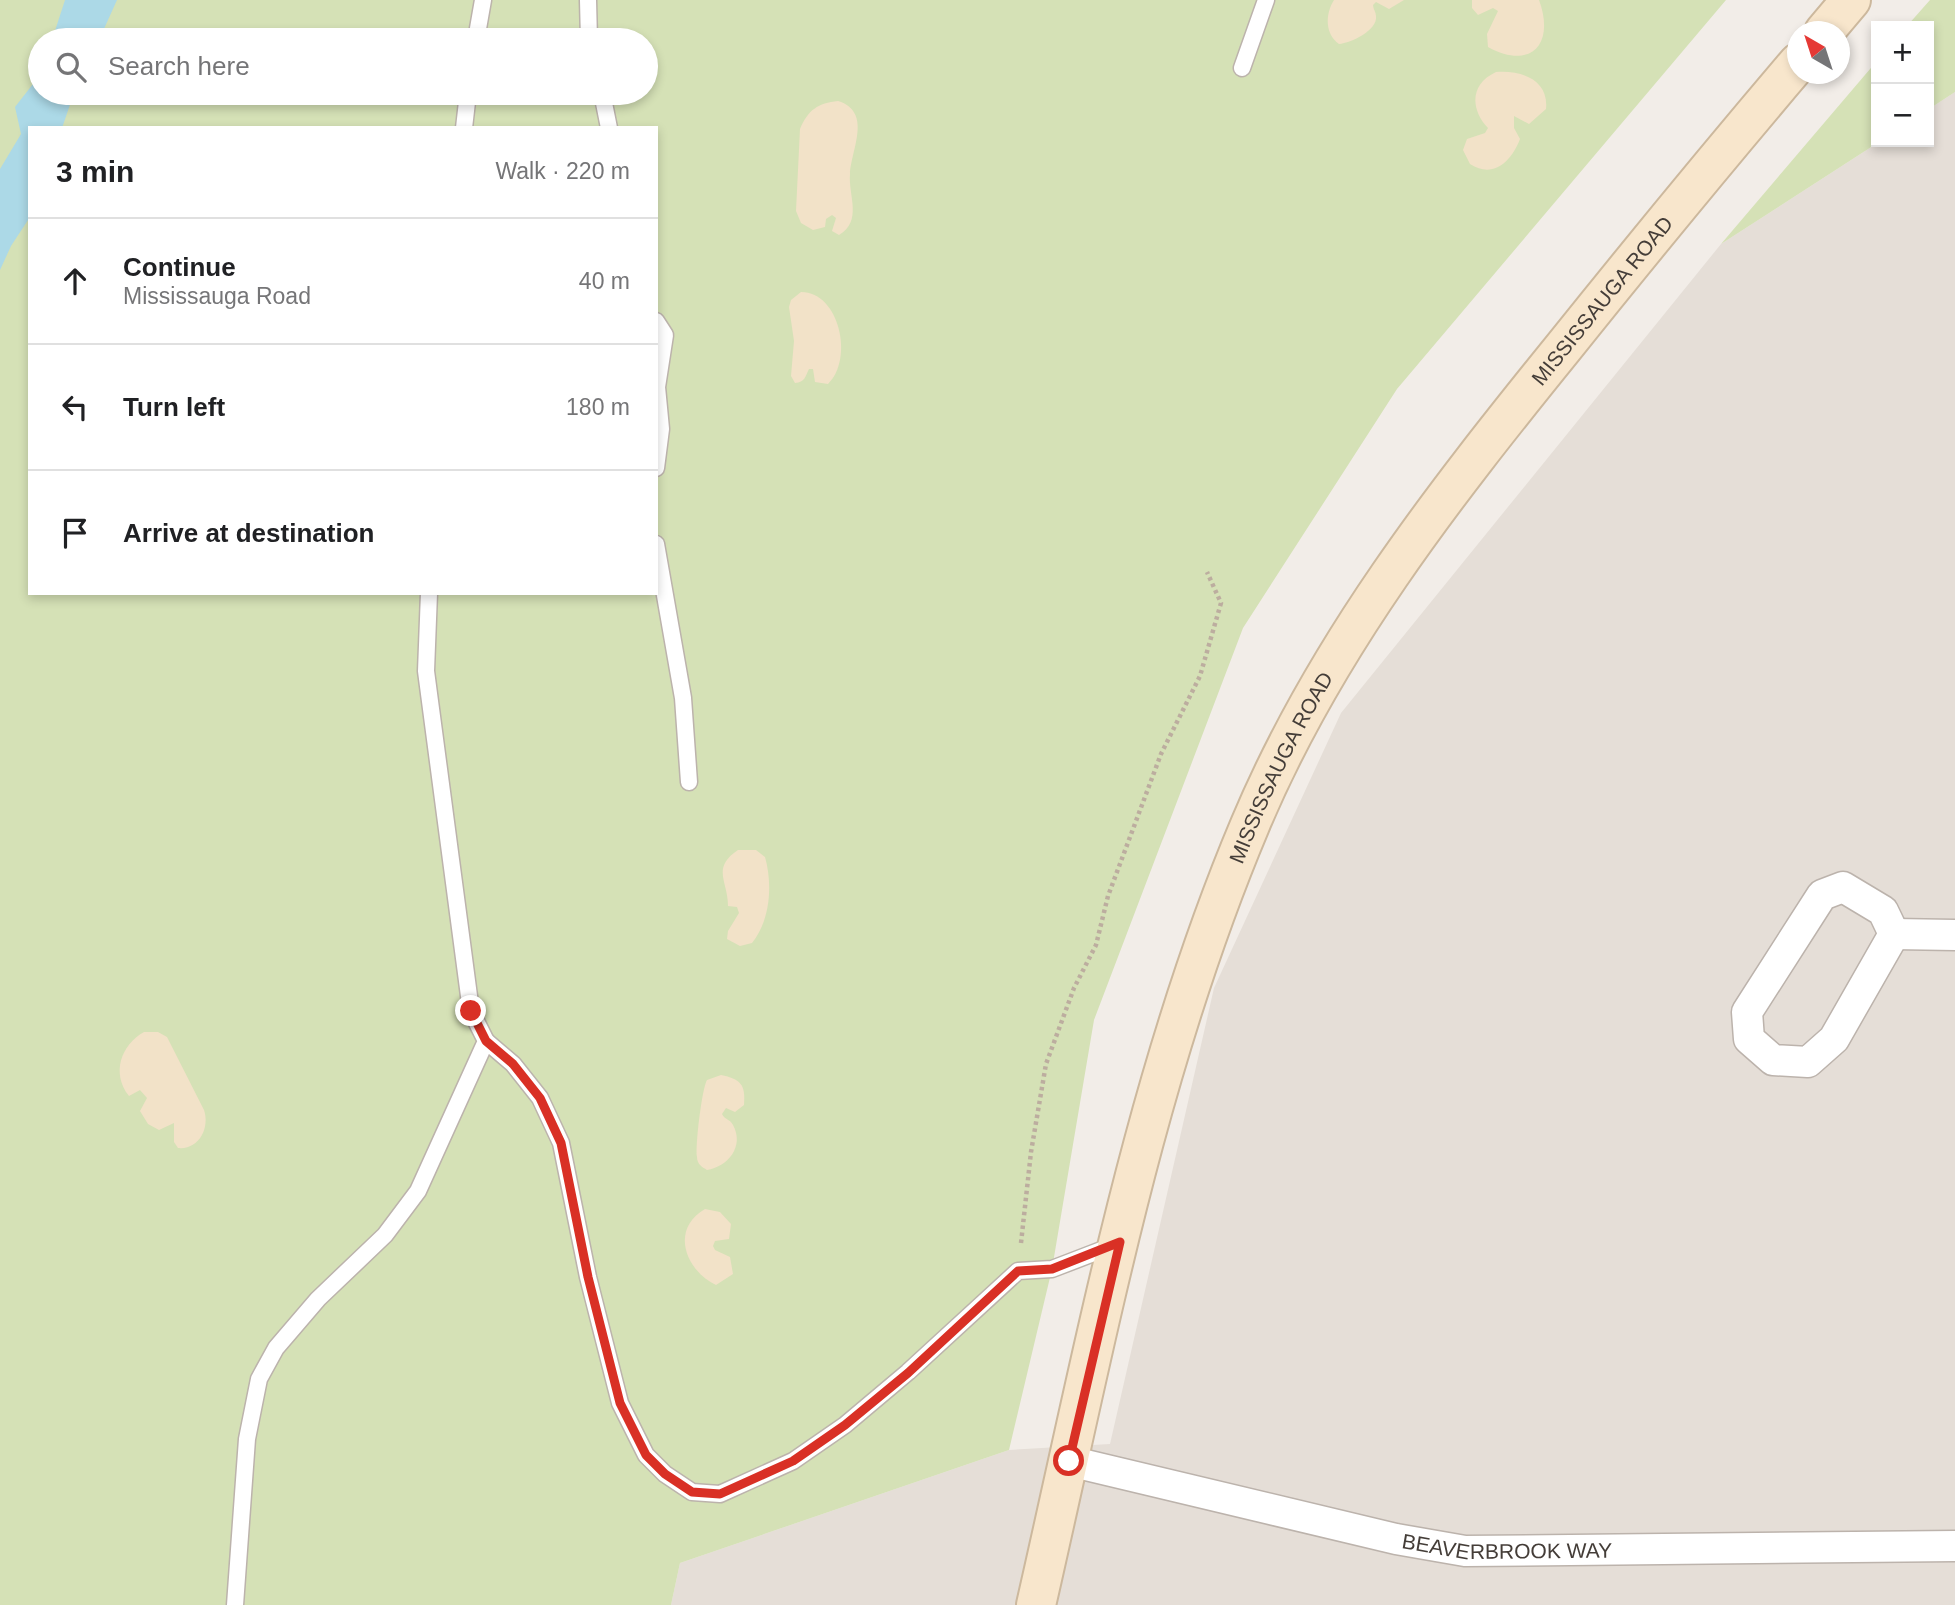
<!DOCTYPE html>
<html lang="en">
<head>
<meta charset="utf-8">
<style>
  :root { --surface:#fff; --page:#f2f2f2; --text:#202124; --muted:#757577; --line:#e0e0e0 }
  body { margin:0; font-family:Arial,sans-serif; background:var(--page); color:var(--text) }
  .controls { position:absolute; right:21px; top:21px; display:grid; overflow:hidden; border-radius:0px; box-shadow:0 4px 10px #0003 }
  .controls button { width:63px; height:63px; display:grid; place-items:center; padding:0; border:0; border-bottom:2px solid var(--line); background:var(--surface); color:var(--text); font:35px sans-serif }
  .compass { position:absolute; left:1787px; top:21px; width:63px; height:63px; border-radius:50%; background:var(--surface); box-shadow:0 4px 10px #0003; rotate:321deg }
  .stop { position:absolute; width:21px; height:21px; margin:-16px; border:5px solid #d93025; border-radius:50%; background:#fff }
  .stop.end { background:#d93025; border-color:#fff; box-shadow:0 2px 7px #0008 }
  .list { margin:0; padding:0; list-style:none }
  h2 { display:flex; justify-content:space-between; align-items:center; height:91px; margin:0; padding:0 28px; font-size:30px }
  h2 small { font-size:23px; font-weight:400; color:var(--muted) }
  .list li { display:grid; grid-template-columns:46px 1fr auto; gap:21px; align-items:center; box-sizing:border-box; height:126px; padding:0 28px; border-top:2px solid var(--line) }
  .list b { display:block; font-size:26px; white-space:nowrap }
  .list p { margin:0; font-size:23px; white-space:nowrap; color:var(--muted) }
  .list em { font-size:23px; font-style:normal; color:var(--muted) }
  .icon { flex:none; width:38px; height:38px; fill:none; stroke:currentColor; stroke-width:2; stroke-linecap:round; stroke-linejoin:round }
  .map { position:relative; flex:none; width:1955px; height:1605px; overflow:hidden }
  .search { position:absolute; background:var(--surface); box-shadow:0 4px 10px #0003; left:28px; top:28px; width:630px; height:77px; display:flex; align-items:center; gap:18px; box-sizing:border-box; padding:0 24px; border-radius:38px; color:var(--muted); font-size:26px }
  .panel { position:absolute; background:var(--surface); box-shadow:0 4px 10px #0003; left:28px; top:126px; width:630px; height:469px; border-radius:0px }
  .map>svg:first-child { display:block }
  .residential { fill:#e5ded7 }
  .green { fill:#d5e1b6; fill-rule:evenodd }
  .sand { fill:#f2e2c8 }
  .water { fill:#acd9e7 }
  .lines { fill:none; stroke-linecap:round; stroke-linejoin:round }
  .lane-casing { stroke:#bcb3ac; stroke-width:19 }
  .street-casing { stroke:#bcb3ac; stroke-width:33 }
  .secondary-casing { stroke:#ccb89d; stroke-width:42 }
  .path { stroke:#bcad9f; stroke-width:4.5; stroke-dasharray:3.5 3.5; stroke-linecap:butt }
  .lane { stroke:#fff; stroke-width:16 }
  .street { stroke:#fff; stroke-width:30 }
  .secondary { stroke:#f8e6cc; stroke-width:38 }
  .route { stroke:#d93025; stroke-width:9 }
  .labels { text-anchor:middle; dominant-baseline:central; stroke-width:5; stroke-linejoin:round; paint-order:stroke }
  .street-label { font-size:21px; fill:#443d38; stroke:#fff }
</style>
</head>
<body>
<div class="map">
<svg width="1955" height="1605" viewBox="0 0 1955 1605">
  <rect width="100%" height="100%" fill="#f2ede8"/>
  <path class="residential" d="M 1955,92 L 1955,1605 L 671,1605 L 680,1563 L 1009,1450 L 1110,1444 L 1214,988 L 1341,713 L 1721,244 L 1879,142 L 1929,142 L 1929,109 Z"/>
  <g class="green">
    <path d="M 0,0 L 1726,0 L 1397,389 L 1243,628 L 1094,1020 L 1052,1269 L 1009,1450 L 680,1563 L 671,1605 L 0,1605 ZM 40,40 L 646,40 L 646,93 L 40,93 ZM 30,128 L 656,128 L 656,593 L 30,593 Z"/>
    <path d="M 1930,0 L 1955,0 L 1955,92 L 1929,109 L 1929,26 L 1907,26 Z"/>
    <path d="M 1876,62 L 1876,142 L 1879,142 L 1721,244 Z"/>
  </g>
  <g class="sand">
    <path d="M 1334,0 L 1404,0 L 1389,9 L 1376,2 L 1373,5 C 1373,9 1376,12 1376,16 C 1378,30 1351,43 1339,44 C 1325,34 1325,14 1334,0 Z"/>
    <path d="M 1472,0 L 1539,0 C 1555,43 1532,71 1488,47 L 1487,34 L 1498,11 L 1493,8 L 1478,15 L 1472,8 Z"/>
    <path d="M 1496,72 C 1522,70 1549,80 1546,109 L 1529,124 L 1514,116 L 1514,128 L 1520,139 C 1511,162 1493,179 1470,164 L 1463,150 L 1467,139 L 1485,133 L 1488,128 C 1470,109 1470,84 1496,72 Z"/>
    <path d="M 838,101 C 873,112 851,150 850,174 C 848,195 863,221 839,235 L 832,231 L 836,218 L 832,215 L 826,219 L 825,227 L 813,230 L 801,223 L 796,211 L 800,129 C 808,110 818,103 838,101 Z"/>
    <path d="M 801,292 C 840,292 854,360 828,384 L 815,382 L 813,369 L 809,369 C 805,377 805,382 795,383 L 791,376 L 794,341 L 789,307 L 791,300 Z"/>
    <path d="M 738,850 L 756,850 L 765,857 C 773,885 770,921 752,943 L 740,946 L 727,939 L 728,931 L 739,913 L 737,907 L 728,906 C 728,881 711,868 738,850 Z"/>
    <path d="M 144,1032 L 158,1032 L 167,1037 L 204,1110 C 210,1128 199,1150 178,1148 L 174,1142 L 174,1123 L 159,1130 L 148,1124 L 140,1111 L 147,1098 L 140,1090 L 129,1096 C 111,1073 121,1045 144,1032 Z"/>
    <path d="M 721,1075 C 740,1079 746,1084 744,1105 L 735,1112 L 726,1108 L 722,1114 C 725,1120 730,1119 733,1125 C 745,1147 727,1167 707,1170 C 702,1167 697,1164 697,1157 C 695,1147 702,1088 707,1080 Z"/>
    <path d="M 705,1209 L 720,1212 L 731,1224 L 729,1239 L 715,1241 L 713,1246 L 715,1250 L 730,1257 L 733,1274 L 716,1285 C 685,1270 670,1229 705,1209 Z"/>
  </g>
  <g class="water">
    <path d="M 65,0 L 117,0 L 99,40 L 52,40 Z"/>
    <path d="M 40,75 L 40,93 L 74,93 L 62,128 L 30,128 L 30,217 L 11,246 L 0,270 L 0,169 L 21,134 L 15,107 Z"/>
  </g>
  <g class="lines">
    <g class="lane-casing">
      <g id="lane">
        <path d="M 588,0 L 589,40"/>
        <path d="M 476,40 L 483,0"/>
        <path d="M 1242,68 L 1266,0"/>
        <path d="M 602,93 L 609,128"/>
        <path d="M 464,128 L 468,93"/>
        <path d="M 656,321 L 665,335 L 657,387 L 661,429 L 656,468"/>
        <path d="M 656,544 L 683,698 L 689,782"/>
        <path d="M 486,1041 L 513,1064 L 540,1098 L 561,1143 L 588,1277 L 620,1403 L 646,1455 L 665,1474 L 692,1492 L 720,1494 L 793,1461 L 845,1425 L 908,1372 L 1018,1271 L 1052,1269 L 1117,1244"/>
        <path d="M 235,1605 L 247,1439 L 259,1379 L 276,1348 L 318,1299 L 385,1235 L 418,1191 L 486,1041 L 471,1011 L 426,671 L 429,593"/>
      </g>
    </g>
    <g class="street-casing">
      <g id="street">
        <path d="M 1843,887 L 1883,911 L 1894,934 L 1834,1039 L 1808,1062 L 1773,1060 L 1749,1039 L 1747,1012 L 1822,895 Z"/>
        <path d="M 1894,934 L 1955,935"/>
        <path id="s1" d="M 1069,1461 L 1396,1539 L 1465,1551 L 1955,1546"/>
      </g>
    </g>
    <g class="secondary-casing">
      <g id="secondary">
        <path d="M 1824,32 L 1851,0"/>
        <path id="s2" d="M 1036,1605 C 1096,1343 1145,1074 1250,825 C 1324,648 1443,496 1563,348 C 1640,252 1718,157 1798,63"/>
      </g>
    </g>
    <path class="path" d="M 1021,1243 L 1031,1152 L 1046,1064 L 1074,988 L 1096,945 L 1108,896 L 1161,754 L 1200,676 L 1221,603 L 1207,572"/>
    <use href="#lane" class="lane"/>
    <use href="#street" class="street"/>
    <use href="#secondary" class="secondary"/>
  </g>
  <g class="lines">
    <path class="route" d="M 471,1011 L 486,1041 L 513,1064 L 540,1098 L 561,1143 L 588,1277 L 620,1403 L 646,1455 L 665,1474 L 692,1492 L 720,1494 L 793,1461 L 845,1425 L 908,1373 L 1018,1271 L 1052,1269 L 1120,1242 L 1069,1461"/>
  </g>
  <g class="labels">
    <g class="street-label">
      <text stroke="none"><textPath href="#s2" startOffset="1444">MISSISSAUGA ROAD</textPath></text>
      <text stroke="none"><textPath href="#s2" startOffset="875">MISSISSAUGA ROAD</textPath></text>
      <text stroke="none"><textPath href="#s1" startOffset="448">BEAVERBROOK WAY</textPath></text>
    </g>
  </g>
</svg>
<div class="controls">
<button>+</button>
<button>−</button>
</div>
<svg class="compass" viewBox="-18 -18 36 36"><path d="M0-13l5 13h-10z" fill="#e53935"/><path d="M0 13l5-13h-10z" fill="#757577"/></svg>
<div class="stop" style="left:1069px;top:1461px"></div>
<div class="stop end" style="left:471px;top:1011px"></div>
<div class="search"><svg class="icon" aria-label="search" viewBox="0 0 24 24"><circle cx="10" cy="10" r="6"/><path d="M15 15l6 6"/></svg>Search here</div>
<section class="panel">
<h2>3 min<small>Walk · 220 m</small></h2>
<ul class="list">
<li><svg class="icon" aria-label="ahead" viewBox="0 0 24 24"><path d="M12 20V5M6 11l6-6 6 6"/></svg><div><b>Continue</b><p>Mississauga Road</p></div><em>40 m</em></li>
<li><svg class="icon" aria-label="left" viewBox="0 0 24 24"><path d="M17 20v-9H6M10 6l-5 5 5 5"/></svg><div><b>Turn left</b></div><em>180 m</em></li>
<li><svg class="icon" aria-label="arrive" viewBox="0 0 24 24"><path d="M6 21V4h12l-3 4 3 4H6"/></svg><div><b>Arrive at destination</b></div></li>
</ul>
</section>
</div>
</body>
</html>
